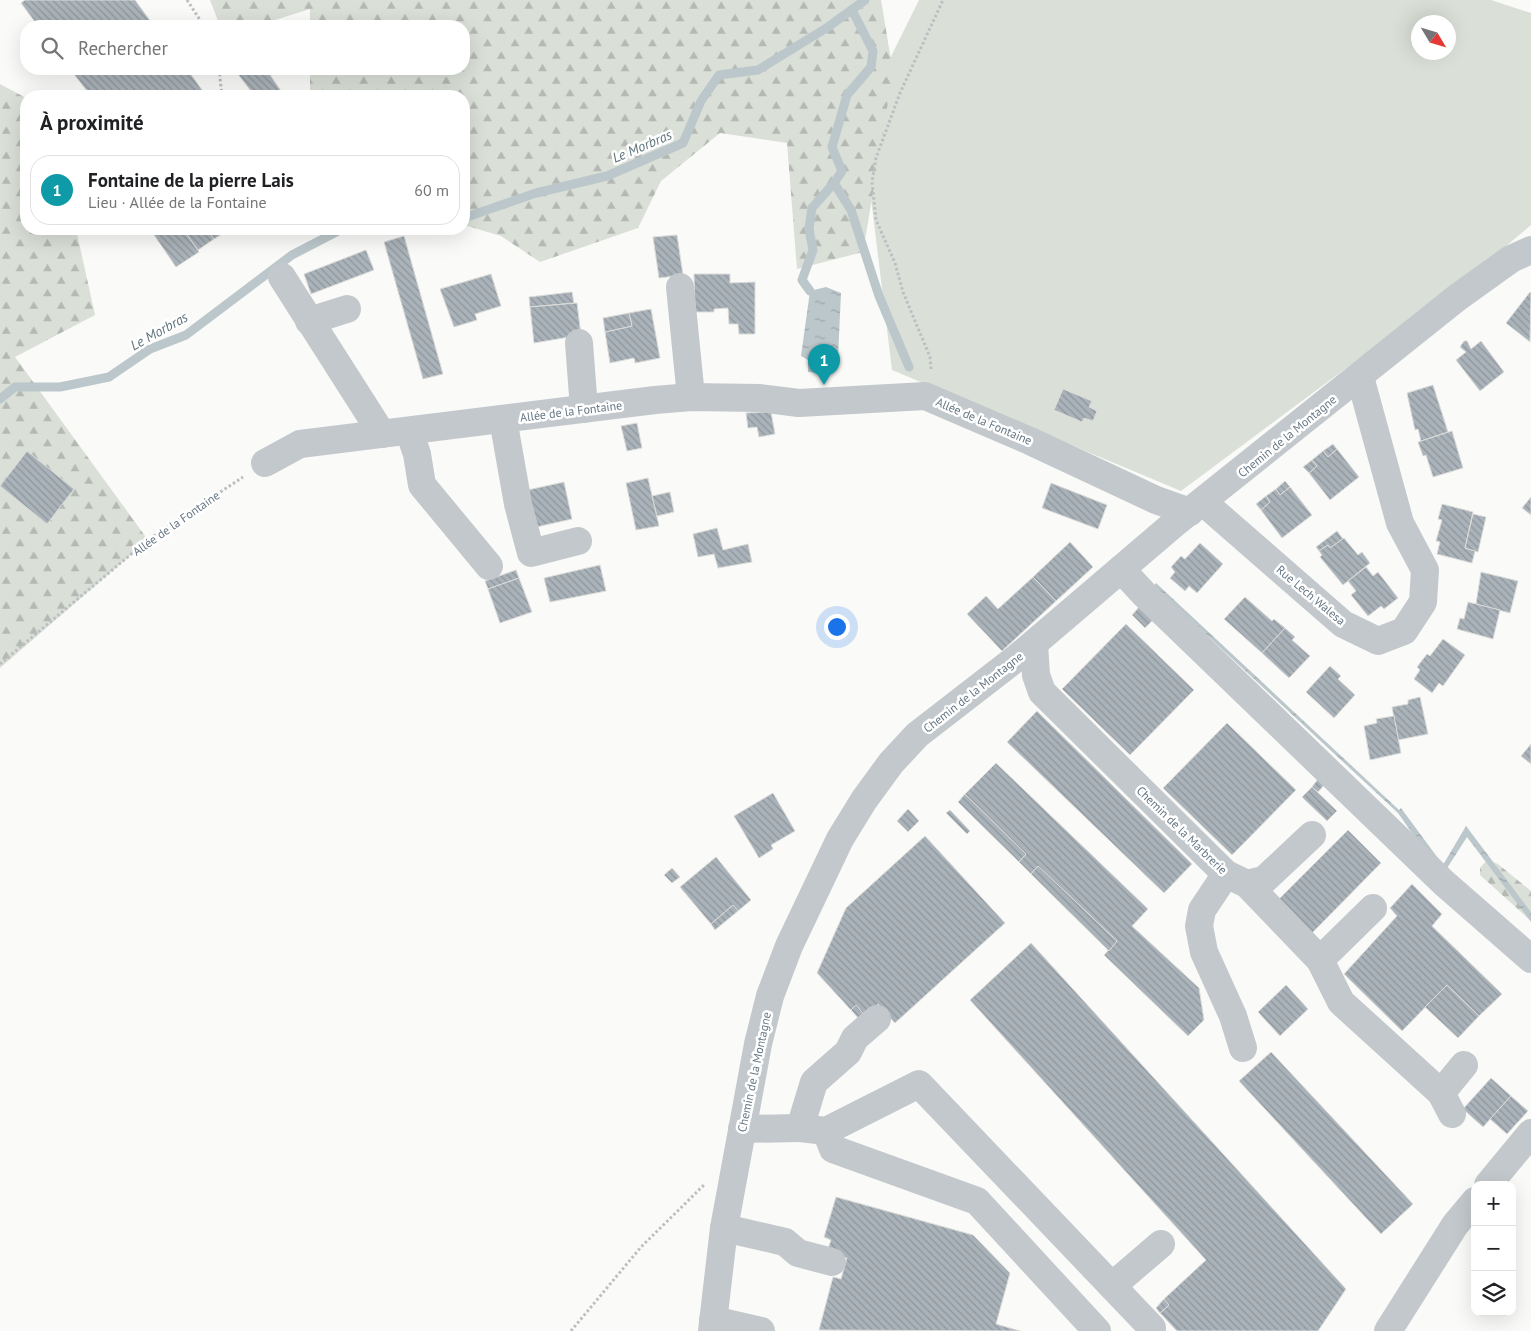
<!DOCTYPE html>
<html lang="fr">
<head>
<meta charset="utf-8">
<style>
  :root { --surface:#fff; --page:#f6f6f6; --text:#202124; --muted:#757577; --line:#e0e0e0; --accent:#111827 }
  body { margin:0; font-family:"PT Sans",sans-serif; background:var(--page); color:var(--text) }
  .controls { position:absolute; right:15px; bottom:15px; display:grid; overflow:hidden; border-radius:10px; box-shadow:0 5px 20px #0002 }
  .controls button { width:45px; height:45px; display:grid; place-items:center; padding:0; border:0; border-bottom:1px solid var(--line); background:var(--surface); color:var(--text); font:25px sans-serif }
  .compass { position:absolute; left:1411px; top:15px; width:45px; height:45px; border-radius:50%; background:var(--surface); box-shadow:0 5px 20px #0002; rotate:128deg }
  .you { position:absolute; left:836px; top:626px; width:18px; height:18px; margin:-12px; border:4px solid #fff; border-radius:50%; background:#1a73e8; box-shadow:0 0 0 8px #1a73e833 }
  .badge { display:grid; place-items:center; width:32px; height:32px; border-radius:50%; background:var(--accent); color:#fff; font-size:16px; font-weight:700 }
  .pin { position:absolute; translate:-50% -41px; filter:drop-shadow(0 1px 2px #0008) }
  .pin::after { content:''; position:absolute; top:26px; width:18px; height:15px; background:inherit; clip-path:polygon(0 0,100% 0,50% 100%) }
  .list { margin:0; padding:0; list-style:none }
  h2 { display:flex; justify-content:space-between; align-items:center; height:65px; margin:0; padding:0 20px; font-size:21px }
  h2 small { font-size:16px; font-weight:400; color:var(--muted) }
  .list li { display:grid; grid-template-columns:32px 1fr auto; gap:15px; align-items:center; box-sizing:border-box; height:70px; margin:0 10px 10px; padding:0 10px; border:1px solid var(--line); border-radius:20px }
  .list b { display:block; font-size:19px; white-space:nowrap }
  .list p { margin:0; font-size:16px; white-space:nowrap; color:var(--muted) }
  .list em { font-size:16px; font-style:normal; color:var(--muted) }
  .icon { flex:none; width:28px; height:28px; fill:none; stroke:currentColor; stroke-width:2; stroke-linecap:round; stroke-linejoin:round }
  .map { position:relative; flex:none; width:1531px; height:1331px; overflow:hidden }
  .search { position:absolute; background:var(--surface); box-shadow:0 5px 20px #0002; left:20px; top:20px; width:450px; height:55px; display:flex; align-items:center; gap:12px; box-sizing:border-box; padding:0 18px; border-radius:20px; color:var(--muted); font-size:19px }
  .panel { position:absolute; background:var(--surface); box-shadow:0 5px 20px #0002; left:20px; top:90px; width:450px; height:145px; border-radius:20px }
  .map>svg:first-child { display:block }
  .grass { fill:#dadfd7; fill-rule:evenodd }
  .forest { fill:url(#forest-firs) }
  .water { fill:url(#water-ripples) }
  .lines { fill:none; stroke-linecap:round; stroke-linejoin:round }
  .stream { stroke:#bbc7cb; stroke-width:9 }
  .building { fill:url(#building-back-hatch); stroke:#dcdcda }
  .path { stroke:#bbbfc2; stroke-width:3; stroke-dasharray:2.5 2.5; stroke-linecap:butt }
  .minor { stroke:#c3c8cc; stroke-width:28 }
  .labels { text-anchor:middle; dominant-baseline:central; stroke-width:5; stroke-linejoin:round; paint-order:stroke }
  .street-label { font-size:12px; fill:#657683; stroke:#fff }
  .water-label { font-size:14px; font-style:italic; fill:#60757c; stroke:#fff }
</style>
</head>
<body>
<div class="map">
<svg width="1531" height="1331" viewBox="0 0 1531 1331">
  <defs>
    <pattern id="forest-firs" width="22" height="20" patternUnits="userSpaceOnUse" patternTransform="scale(1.25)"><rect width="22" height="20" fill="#dadfd7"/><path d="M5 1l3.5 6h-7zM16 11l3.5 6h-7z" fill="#b4b9b4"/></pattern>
    <pattern id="water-ripples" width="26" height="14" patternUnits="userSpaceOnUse" patternTransform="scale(1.25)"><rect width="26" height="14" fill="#bbc7cb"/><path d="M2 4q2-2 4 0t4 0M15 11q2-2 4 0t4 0" fill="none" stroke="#9ca6aa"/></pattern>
    <pattern id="building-back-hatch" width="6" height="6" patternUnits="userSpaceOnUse" patternTransform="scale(1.25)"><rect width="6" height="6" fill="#aab3b9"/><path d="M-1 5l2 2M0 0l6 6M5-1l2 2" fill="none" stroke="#8e969c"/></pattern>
  </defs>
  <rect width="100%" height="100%" fill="#fafaf8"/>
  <path class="grass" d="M 919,0 L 1491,0 L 1531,13 L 1531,225 L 1474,273 L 1181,491 L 892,370 L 861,117 ZM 1418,22 L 1448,22 L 1448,52 L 1418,52 Z"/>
  <g class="forest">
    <path d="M 210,0 L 881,0 L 893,72 L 863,252 L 797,269 L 787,143 L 720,133 L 661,181 L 638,228 L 540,262 L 501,236 L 464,225 L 464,96 L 310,96 L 310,69 L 464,69 L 464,26 L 310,26 L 310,9 L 256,26 L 220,26 Z"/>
    <path d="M 0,84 L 26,98 L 26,229 L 76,229 L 95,315 L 15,357 L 148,540 L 0,668 Z"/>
    <path d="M 1490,861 L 1498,864 L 1531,891 L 1531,921 L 1480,875 L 1480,868 L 1485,862 Z"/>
  </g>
  <g class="water">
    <path d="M 826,287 L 841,293 L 838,357 L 829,363 L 829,373 L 808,372 L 808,360 L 801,356 L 810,291 Z"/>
    <path d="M 1156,583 L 1399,810 L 1401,808 L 1443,865 L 1466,826 L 1531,912 L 1531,922 L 1467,837 L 1442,876 L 1398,813 L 1154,586 Z"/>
  </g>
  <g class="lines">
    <g class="stream">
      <path d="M 834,183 L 851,210 L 879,296 L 909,367"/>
      <path d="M 464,218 L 536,193 L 607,176 L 683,143 L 701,101 L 719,75 L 758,70 L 828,27 L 865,0"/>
      <path d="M 810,291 L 802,280 L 813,250 L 809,229 L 812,208 L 834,183 L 842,171 L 832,147 L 847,95 L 871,67 L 873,51 L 852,10"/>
      <path d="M 0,399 L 15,387 L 60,387 L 109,377 L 150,349 L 186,335 L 292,255 L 342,229"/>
    </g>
  </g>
  <g class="building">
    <path d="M 25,0 L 135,0 L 154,26 L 38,26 L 21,3 Z"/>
    <path d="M 70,69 L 187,69 L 202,90 L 194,96 L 91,96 Z"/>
    <path d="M 234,69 L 266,69 L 283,94 L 280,96 L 252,96 L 254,95 Z"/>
    <path d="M 150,229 L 183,229 L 199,252 L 176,267 Z"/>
    <path d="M 183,229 L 207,229 L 214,239 L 198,250 Z"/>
    <path d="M 207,229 L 230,229 L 214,239 Z"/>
    <path d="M 677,235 L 683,275 L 659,278 L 653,237 Z"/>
    <path d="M 404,236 L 443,374 L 423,379 L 384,242 Z"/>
    <path d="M 366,250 L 374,270 L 311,294 L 304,274 Z"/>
    <path d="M 491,274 L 501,306 L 475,314 L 477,320 L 454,327 L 440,289 Z"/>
    <path d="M 694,274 L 730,274 L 730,283 L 755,282 L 755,334 L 739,334 L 738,324 L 729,324 L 728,308 L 714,309 L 714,312 L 695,312 Z"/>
    <path d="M 572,292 L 574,303 L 530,307 L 529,297 Z"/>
    <path d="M 1530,292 L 1531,293 L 1530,342 L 1506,323 Z"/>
    <path d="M 577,303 L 581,335 L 534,343 L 530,307 Z"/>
    <path d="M 651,309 L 660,358 L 635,363 L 634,358 L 610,363 L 605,332 L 632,326 L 629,313 Z"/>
    <path d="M 629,313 L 632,326 L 605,332 L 603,318 Z"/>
    <path d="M 1464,341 L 1467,341 L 1471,349 L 1481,341 L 1504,372 L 1480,391 L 1456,360 L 1466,352 L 1460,347 Z"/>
    <path d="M 1433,385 L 1448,432 L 1421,441 L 1418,429 L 1415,430 L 1407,393 Z"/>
    <path d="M 1063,389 L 1092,401 L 1089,407 L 1097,411 L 1093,421 L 1084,418 L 1082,422 L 1054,410 Z"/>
    <path d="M 771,412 L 775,434 L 759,437 L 757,427 L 748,428 L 746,413 Z"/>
    <path d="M 637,423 L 642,448 L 627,451 L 621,426 Z"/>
    <path d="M 1452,431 L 1463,468 L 1433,477 L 1426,455 L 1423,456 L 1418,442 Z"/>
    <path d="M 1333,444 L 1337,449 L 1328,457 L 1323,451 Z"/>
    <path d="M 1337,449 L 1359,477 L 1330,500 L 1309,473 L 1317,466 L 1312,460 L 1323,451 L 1328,457 Z"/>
    <path d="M 27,451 L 74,489 L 47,524 L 0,486 Z"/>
    <path d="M 1312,460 L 1317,466 L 1309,473 L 1303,467 Z"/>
    <path d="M 648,478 L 659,526 L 636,530 L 626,483 Z"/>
    <path d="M 1285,481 L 1290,487 L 1280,495 L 1276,489 Z"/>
    <path d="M 564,482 L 572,519 L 532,528 L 523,491 Z"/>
    <path d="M 1051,483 L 1107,505 L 1098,529 L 1042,508 Z"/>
    <path d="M 1290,487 L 1312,515 L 1282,538 L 1261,510 L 1270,502 L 1266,496 L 1276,489 L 1280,495 Z"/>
    <path d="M 670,492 L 674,512 L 657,516 L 652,496 Z"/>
    <path d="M 1266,496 L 1270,502 L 1261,510 L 1256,504 Z"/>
    <path d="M 1531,497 L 1531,515 L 1522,508 Z"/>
    <path d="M 1442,504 L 1473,512 L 1465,548 L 1475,551 L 1472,563 L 1437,554 L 1440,542 L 1436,541 L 1442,520 L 1438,519 Z"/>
    <path d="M 1473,514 L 1486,517 L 1478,552 L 1465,548 Z"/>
    <path d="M 717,528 L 723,550 L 748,544 L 752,562 L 718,568 L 714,554 L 698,557 L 693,534 Z"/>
    <path d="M 1337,531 L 1343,539 L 1330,548 L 1328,545 L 1319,551 L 1316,547 Z"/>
    <path d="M 1344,538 L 1358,555 L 1362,552 L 1370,563 L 1343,585 L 1320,557 L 1322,555 L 1319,551 L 1328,545 L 1330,548 Z"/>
    <path d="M 1070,542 L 1093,567 L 1056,601 L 1033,577 Z"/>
    <path d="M 1200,543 L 1223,564 L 1197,593 L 1189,586 L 1185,591 L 1170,578 L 1175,572 L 1171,567 L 1181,556 L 1185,559 Z"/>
    <path d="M 600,565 L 606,591 L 550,602 L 544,578 Z"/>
    <path d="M 1366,567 L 1373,576 L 1378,572 L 1398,598 L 1384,609 L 1381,606 L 1368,616 L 1351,595 L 1356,591 L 1348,581 Z"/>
    <path d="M 516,570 L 519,578 L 488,589 L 485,581 Z"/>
    <path d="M 1481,572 L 1518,581 L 1510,613 L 1476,604 Z"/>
    <path d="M 1033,577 L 1056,601 L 1002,651 L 967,614 L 986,596 L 998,609 Z"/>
    <path d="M 519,578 L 532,612 L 500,623 L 488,589 Z"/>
    <path d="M 1245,597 L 1272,621 L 1274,619 L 1285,628 L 1262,653 L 1224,619 Z"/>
    <path d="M 1468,602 L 1500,610 L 1493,639 L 1457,629 L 1460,618 L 1464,619 Z"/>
    <path d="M 1140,606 L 1154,619 L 1145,628 L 1132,615 Z"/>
    <path d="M 1126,624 L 1194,690 L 1130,755 L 1062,689 Z"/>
    <path d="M 1285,628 L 1295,637 L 1292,640 L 1310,656 L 1289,678 L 1262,653 Z"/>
    <path d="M 1443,639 L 1465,655 L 1443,686 L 1439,683 L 1432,693 L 1414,679 L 1420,670 L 1417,667 L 1427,654 L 1430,656 Z"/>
    <path d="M 1330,666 L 1341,676 L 1338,679 L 1355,695 L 1334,718 L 1306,692 Z"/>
    <path d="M 1420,697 L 1428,734 L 1398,740 L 1392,707 L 1408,704 L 1408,700 Z"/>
    <path d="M 1037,711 L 1192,864 L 1164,893 L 1007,742 Z"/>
    <path d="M 1394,716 L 1401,753 L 1370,760 L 1364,726 L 1377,723 L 1376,719 Z"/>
    <path d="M 1227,723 L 1296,790 L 1232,855 L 1163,788 Z"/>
    <path d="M 1531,744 L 1531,764 L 1521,756 Z"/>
    <path d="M 996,763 L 1148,909 L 1132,926 L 1199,988 L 1204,1020 L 1188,1036 L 1104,955 L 1117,941 L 1038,866 L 1031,874 L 1019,862 L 1026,854 L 965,794 Z"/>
    <path d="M 1318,779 L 1324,785 L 1318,792 L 1312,787 Z"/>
    <path d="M 1312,787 L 1337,811 L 1327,821 L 1302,797 Z"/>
    <path d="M 773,793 L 795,831 L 771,845 L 773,849 L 759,858 L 734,816 Z"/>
    <path d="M 965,794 L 1026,854 L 1019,862 L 958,802 Z"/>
    <path d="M 908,809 L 919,821 L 908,832 L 897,821 Z"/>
    <path d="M 950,810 L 970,831 L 967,834 L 946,813 Z"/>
    <path d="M 1348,830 L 1381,863 L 1312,933 L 1278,900 Z"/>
    <path d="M 925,836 L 1005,923 L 895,1023 L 878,1004 L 865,1016 L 856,1005 L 851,1010 L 817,973 L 846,908 Z"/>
    <path d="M 716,857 L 751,900 L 738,911 L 733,905 L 711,924 L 680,887 Z"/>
    <path d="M 1038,866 L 1117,941 L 1109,951 L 1031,874 Z"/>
    <path d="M 672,868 L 680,877 L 672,883 L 664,875 Z"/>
    <path d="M 1412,884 L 1442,914 L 1432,926 L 1502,994 L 1479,1016 L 1447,985 L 1402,1031 L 1344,974 L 1397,916 L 1390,908 Z"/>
    <path d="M 733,905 L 738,911 L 715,930 L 711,924 Z"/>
    <path d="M 1031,943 L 1346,1289 L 1318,1331 L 1177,1331 L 1160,1313 L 1169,1305 L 1164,1299 L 1206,1260 L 970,1000 Z"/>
    <path d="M 1286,985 L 1308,1009 L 1280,1036 L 1258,1012 Z"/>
    <path d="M 1447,985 L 1479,1016 L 1458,1038 L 1425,1007 Z"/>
    <path d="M 856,1005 L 865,1016 L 861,1021 L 851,1010 Z"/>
    <path d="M 1271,1052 L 1413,1204 L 1381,1234 L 1239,1081 Z"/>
    <path d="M 1491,1078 L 1511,1096 L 1483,1127 L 1463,1109 Z"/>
    <path d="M 1511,1096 L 1528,1111 L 1507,1134 L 1490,1119 Z"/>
    <path d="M 836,1197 L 973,1235 L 1010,1273 L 996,1324 L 1020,1331 L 819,1330 L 833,1277 L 841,1279 L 847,1258 L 827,1252 L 831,1240 L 824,1237 Z"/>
    <path d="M 1164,1299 L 1169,1305 L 1160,1313 L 1156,1308 Z"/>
  </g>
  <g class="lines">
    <g class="path">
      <path d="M 187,0 L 204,26"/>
      <path d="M 219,69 L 222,96"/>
      <path d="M 931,369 L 930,357 L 903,292 L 895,263 L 876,220 L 872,182 L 876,158 L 900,93 L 943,0"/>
      <path d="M 0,664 L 148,540 L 243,477"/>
      <path d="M 571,1331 L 641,1247 L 704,1185"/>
    </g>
    <g class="minor">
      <path d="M 282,277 L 382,434"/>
      <path d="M 680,287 L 691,397"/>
      <path d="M 309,321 L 347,309"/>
      <path d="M 579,343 L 584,409"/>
      <path d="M 503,419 L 518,504 L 531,553 L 578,541"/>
      <path d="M 409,431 L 417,454 L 422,485 L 489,566"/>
      <path d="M 265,463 L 300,444 L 655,400 L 691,397 L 759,398 L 799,403 L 925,396 L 1030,441 L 1156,500 L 1190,512"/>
      <path d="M 1203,502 L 1343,624 L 1378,641 L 1404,631 L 1423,602 L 1425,570 L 1400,523 L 1360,377"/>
      <path d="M 1121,569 L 1145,595 L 1444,883 L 1531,959"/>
      <path d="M 1034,644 L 1036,675 L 1042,692 L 1226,874 L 1247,884 L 1320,960 L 1341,1002 L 1441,1093 L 1452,1114"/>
      <path d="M 1226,874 L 1202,910 L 1199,926 L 1204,952 L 1233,1016 L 1243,1048"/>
      <path d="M 1247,884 L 1264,880 L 1312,835"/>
      <path d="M 1320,960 L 1373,908"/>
      <path d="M 1441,1093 L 1464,1065"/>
      <path d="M 800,1128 L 826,1131 L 919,1084 L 1152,1328"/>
      <path d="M 742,1129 L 800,1128 L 814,1082 L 848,1052 L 855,1038 L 877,1019"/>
      <path d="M 826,1131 L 833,1149 L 977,1201 L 1097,1331"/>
      <path d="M 1488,1185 L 1531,1133"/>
      <path d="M 724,1228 L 785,1242 L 798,1253 L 832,1262"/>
      <path d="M 1112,1286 L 1161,1244"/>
      <path d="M 713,1320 L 761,1331"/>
      <path d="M 712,1331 L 724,1228 L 758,1044 L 770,996 L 789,946 L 840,839 L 864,800 L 891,763 L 917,735 L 1019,656 L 1175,523 L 1458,297 L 1511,259 L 1531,250"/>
      <path d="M 1388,1331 L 1455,1225 L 1475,1201"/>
    </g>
  </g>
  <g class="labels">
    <g class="street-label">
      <text transform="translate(571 411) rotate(-7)">Allée de la Fontaine</text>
      <text transform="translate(984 421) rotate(23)">Allée de la Fontaine</text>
      <text transform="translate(1287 436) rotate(-39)">Chemin de la Montagne</text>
      <text transform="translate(176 523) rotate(-35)">Allée de la Fontaine</text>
      <text transform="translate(1311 595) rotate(40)">Rue Lech Walesa</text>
      <text transform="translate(973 692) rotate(-38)">Chemin de la Montagne</text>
      <text transform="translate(1182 830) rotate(44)">Chemin de la Marbrerie</text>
      <text transform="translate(754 1072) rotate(-78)">Chemin de la Montagne</text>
    </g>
    <g class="water-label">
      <text transform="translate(642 146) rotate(-23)">Le Morbras</text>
      <text transform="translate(159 331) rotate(-29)">Le Morbras</text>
    </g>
  </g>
</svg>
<div class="controls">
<button>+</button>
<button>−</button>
<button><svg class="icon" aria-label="layers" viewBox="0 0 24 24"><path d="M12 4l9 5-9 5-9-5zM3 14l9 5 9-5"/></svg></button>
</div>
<svg class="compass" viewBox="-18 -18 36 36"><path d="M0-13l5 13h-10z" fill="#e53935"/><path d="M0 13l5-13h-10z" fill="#757577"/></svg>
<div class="you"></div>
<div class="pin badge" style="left:824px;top:385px;background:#0f9aa8">1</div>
<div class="search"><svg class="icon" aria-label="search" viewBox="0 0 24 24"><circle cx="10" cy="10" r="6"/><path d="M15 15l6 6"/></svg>Rechercher</div>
<section class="panel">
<h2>À proximité<small></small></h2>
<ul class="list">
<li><span class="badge" style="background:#0f9aa8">1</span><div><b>Fontaine de la pierre Lais</b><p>Lieu · Allée de la Fontaine</p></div><em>60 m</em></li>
</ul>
</section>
</div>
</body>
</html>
